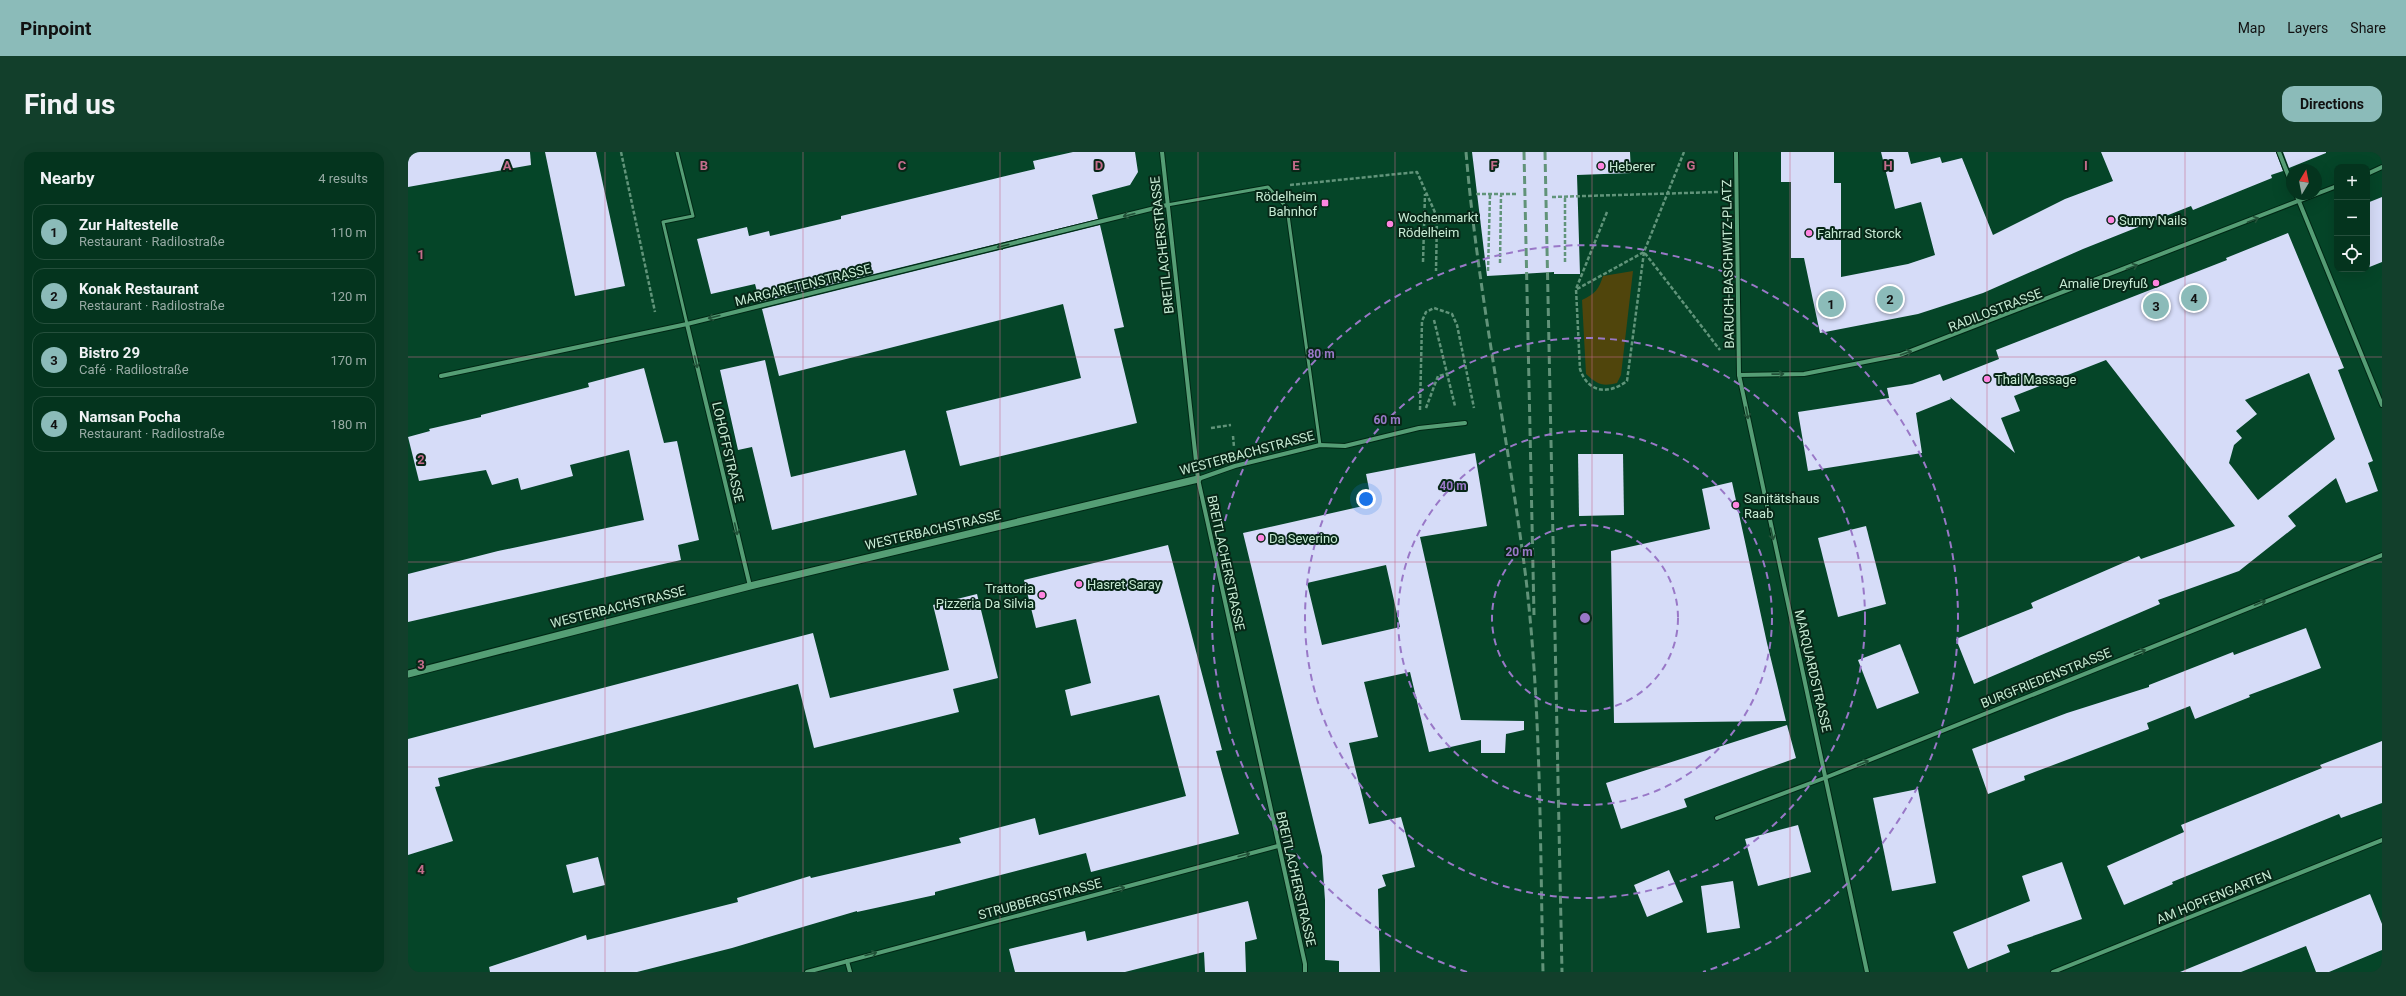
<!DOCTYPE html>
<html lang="en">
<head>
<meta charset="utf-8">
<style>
  :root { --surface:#04341e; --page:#123f2b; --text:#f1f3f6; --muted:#97aaa4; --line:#254f3c; --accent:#8bbbb9 }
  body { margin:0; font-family:Roboto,sans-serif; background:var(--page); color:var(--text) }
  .controls { position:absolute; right:12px; top:12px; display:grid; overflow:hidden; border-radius:8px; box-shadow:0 4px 16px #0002 }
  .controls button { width:36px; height:36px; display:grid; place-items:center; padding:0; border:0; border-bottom:1px solid var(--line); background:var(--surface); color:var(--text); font:20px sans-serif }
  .compass { position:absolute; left:1878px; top:12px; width:36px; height:36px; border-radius:50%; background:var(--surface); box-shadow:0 4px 16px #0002; rotate:10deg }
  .you { position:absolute; left:958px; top:347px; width:14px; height:14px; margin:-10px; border:3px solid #fff; border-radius:50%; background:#1a73e8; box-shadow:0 0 0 6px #1a73e833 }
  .badge { display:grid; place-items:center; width:26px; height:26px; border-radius:50%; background:var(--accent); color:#111; font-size:13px; font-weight:700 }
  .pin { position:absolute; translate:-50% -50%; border:2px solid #fff; box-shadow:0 1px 4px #0006 }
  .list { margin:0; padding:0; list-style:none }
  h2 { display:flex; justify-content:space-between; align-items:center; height:52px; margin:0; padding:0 16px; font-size:17px }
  h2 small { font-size:13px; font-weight:400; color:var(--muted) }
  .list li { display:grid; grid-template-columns:26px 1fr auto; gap:12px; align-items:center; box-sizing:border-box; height:56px; margin:0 8px 8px; padding:0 8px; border:1px solid var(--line); border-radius:12px }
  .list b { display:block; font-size:15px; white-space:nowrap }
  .list p { margin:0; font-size:13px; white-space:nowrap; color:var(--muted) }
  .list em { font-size:13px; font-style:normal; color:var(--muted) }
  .icon { flex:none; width:22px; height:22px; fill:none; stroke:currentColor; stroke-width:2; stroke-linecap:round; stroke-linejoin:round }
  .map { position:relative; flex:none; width:1974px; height:820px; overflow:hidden; border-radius:12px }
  header { display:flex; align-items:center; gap:24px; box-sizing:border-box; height:56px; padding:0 20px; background:var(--accent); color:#111 }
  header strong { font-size:19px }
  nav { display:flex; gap:22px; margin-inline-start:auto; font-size:14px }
  .intro { display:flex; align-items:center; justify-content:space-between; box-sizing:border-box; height:96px; padding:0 24px }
  h1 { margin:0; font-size:28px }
  .button { padding:10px 18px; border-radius:12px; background:var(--accent); color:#111; font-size:14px; font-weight:700 }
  main { display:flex; gap:24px; padding:0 24px }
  aside { flex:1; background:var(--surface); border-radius:12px; box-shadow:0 4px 16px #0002 }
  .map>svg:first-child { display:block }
  .green { fill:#50450c }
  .building { fill:#d6dcf8; fill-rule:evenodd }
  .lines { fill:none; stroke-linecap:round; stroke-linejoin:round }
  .service-casing { stroke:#002815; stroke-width:5 }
  .minor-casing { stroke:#002815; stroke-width:6 }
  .tertiary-casing { stroke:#002815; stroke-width:9 }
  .path { stroke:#61947a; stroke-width:2.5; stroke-dasharray:4 2; stroke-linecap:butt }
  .service { stroke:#559e75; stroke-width:3 }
  .minor { stroke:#559e75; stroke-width:4 }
  .tertiary { stroke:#559e75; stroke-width:7 }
  .rail { stroke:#619379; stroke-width:3; stroke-dasharray:8 4; stroke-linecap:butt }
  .oneway { stroke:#225138 }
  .grid { fill:none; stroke:#c46c8b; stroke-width:1; stroke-opacity:0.55 }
  .ring { fill:none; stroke:#9978c7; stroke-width:2; stroke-dasharray:7 5 }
  .poi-dot { fill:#fe85e0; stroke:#072717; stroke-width:1.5 }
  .labels { text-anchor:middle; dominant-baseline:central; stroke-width:4; stroke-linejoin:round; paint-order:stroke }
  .poi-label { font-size:13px; fill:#c7ebd4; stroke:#072717; text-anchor:start }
  .street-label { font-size:13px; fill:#c7ebd4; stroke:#072717 }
  .grid-label { font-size:13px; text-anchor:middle; font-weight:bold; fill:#c46c8b; stroke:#072717; stroke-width:4; stroke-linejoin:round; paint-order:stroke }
  .centre { fill:#9978c7; stroke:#072717; stroke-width:2 }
  .ring-label { font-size:12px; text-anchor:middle; font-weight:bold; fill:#9978c7; stroke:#072717; stroke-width:4; stroke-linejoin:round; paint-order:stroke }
</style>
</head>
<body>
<header>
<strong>Pinpoint</strong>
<nav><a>Map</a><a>Layers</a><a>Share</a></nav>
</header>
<div class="intro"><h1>Find us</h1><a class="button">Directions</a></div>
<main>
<aside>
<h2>Nearby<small>4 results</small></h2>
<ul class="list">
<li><span class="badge">1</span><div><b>Zur Haltestelle</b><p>Restaurant · Radilostraße</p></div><em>110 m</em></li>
<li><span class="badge">2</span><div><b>Konak Restaurant</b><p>Restaurant · Radilostraße</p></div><em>120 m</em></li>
<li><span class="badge">3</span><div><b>Bistro 29</b><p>Café · Radilostraße</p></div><em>170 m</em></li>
<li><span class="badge">4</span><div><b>Namsan Pocha</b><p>Restaurant · Radilostraße</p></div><em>180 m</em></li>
</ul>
</aside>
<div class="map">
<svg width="1974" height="820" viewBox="0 0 1974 820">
  <rect width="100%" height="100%" fill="#054528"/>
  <path class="green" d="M 1225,119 L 1213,223 L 1209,231 C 1194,235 1189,232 1178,222 L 1174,148 C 1187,142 1191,137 1195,124 Z"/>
  <g class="building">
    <path d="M 0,0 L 122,0 L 123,13 L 0,35 Z"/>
    <path d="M 137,0 L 188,0 L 217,134 L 167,144 Z"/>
    <path d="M 665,0 L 727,0 L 730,20 L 722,33 L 684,43 L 690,67 L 352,150 L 347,132 L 303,142 L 289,87 L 339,75 L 341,84 L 361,79 L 362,84 L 433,67 L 433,64 L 627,17 L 625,9 Z"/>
    <path d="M 1064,0 L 1222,0 L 1223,21 L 1169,23 L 1172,122 L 1146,122 L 1146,120 L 1079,124 Z"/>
    <path d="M 1373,0 L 1426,0 L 1426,31 L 1433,31 L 1433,125 L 1500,112 L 1527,103 L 1513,50 L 1487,57 L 1473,0 L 1500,0 L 1503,12 L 1532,5 L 1534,11 L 1554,6 L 1585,83 L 1657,47 L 1705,29 L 1693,0 L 1868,0 L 1875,19 L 1863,23 L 1864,26 L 1785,58 L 1783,54 L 1675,97 L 1575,141 L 1510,162 L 1412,181 L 1396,106 L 1383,106 L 1383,30 L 1373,30 Z"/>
    <path d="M 1875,0 L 1918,0 L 1918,1 L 1881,16 Z"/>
    <path d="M 1974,45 L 1974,110 L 1959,116 L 1959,51 Z"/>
    <path d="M 692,73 L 716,175 L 706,177 L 729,271 L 552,314 L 538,259 L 673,226 L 655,152 L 371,224 L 354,157 Z"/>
    <path d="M 1880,81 L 1936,216 L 1930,218 L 1965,309 L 1960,311 L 1970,339 L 1938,351 L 1928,326 L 1880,364 L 1888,374 L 1831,419 L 1750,448 L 1752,452 L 1566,532 L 1548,487 L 1625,456 L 1623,451 L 1731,404 L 1733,407 L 1827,374 L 1698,208 L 1606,244 L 1612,259 L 1593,266 L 1607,301 L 1542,245 L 1543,247 L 1508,261 L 1514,301 L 1400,319 L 1390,260 L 1481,246 L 1479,236 L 1504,232 L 1532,222 L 1535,229 L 1591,207 L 1588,198 L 1819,108 L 1818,106 ZM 1901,221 L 1927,287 L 1850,348 L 1821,311 L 1826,293 L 1834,286 L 1828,279 L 1849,262 L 1837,248 Z"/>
    <path d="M 357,208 L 383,325 L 497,298 L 509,343 L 364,378 L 344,295 L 330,298 L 312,218 Z"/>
    <path d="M 236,216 L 256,291 L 269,289 L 291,388 L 270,393 L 273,408 L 0,470 L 0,422 L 90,399 L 236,368 L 221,298 L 162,313 L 165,324 L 113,338 L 110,326 L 84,333 L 78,318 L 11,329 L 0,285 L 22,279 L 21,277 L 73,265 L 73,263 L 181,235 L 180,231 Z"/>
    <path d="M 1067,301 L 1079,374 L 1012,385 L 1053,568 L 1116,569 L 1116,578 L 1098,582 L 1097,601 L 1073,601 L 1073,588 L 1021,600 L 1002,520 L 956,530 L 970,585 L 941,591 L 961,672 L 993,665 L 1007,715 L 974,723 L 978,734 L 970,737 L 972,820 L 931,820 L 931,809 L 917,808 L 917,748 L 914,704 L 835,381 L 964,352 L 958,322 ZM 978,413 L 992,475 L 914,493 L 899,431 Z"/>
    <path d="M 1170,302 L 1215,302 L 1216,363 L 1171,364 Z"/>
    <path d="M 1324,330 L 1359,491 L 1378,569 L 1206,571 L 1203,399 L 1302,377 L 1294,337 Z"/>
    <path d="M 1458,374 L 1478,452 L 1430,465 L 1410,386 Z"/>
    <path d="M 760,393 L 814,598 L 808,599 L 831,682 L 683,720 L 678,701 L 527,740 L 527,743 L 449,760 L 449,759 L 324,796 L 229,820 L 82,820 L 81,815 L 178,783 L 179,788 L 330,750 L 329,746 L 402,724 L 403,726 L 553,691 L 551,686 L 627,666 L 631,683 L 778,644 L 751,543 L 663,564 L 657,538 L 683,531 L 668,467 L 628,476 L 616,428 Z"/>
    <path d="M 569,442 L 590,526 L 545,537 L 551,560 L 406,596 L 390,532 L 288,559 L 30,626 L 32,634 L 27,635 L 45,689 L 0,703 L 0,587 L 405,481 L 422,546 L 541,518 L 525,453 Z"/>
    <path d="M 1898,476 L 1913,516 L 1841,543 L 1842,545 L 1787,567 L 1782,554 L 1739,571 L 1741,577 L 1616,624 L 1617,628 L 1580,642 L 1564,597 L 1659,561 L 1741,535 L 1741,533 L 1825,500 L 1826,503 Z"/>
    <path d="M 1492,492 L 1511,541 L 1469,557 L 1450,508 Z"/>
    <path d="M 1379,573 L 1388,606 L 1276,647 L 1279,655 L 1213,677 L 1198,631 Z"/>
    <path d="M 1974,589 L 1974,651 L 1933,666 L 1931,662 L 1764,730 L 1765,732 L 1716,753 L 1699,714 L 1776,680 L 1773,673 L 1914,616 L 1912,613 Z"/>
    <path d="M 1510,637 L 1528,731 L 1484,739 L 1465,646 Z"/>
    <path d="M 1390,673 L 1403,720 L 1350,734 L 1337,687 Z"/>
    <path d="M 190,705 L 197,733 L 165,741 L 158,713 Z"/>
    <path d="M 1654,710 L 1674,767 L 1599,793 L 1602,800 L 1560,817 L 1545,780 L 1622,749 L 1614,724 Z"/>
    <path d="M 1261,718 L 1275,750 L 1239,765 L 1226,733 Z"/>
    <path d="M 1325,729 L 1332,776 L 1299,781 L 1293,734 Z"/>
    <path d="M 1962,742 L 1974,772 L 1974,798 L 1921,820 L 1908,820 L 1898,794 L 1833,820 L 1772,820 Z"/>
    <path d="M 840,749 L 849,787 L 837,790 L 838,820 L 797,820 L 796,800 L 717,820 L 607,820 L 601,797 L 677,779 L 679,789 Z"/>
  </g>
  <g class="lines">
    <g class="service-casing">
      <g id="service">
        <path d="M 269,0 L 285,64 L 255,70 L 279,172"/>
        <path d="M 759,53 L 860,35 L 879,56 L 912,293"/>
      </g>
    </g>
    <g class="minor-casing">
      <g id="minor">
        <path d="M 754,0 L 790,327 L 897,812 L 897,820"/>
        <path d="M 1328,0 L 1331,223 L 1459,820"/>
        <path d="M 1871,0 L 1884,33"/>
        <path d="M 1959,22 L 1974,15"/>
        <path d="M 1888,42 L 1974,253"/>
        <path d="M 279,172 L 342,434"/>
        <path d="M 1331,223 L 1396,222 L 1492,203 L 1929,34"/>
        <path d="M 33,224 L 279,172 L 759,53"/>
        <path d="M 790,327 L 827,314 L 912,293 L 937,294 L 1011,276 L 1057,271"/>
        <path d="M 1309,666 L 1419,625 L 1974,403"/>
        <path d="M 439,809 L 442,820"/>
        <path d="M 399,820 L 870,694"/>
        <path d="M 1645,820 L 1974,688"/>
      </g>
    </g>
    <g class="tertiary-casing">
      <path id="tertiary" d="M 0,522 L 342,434 L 790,327"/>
    </g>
    <g class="path">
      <path d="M 213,0 L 247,160"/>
      <path d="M 882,33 L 1009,20 L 1029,65 L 1028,119"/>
      <path d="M 1068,42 L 1108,42"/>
      <path d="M 1144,45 L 1310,40"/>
      <path d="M 1199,60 L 1168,137 L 1172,217 C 1180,241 1200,243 1219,229 L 1236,100 L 1276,0"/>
      <path d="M 1015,110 L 1017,42"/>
      <path d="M 1157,110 L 1157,45"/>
      <path d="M 1092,111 L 1093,43"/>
      <path d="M 1080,119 L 1082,42"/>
      <path d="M 1169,137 L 1236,100 L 1312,198"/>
      <path d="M 1026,168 L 1047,254"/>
      <path d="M 1018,256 L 1030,224 L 1039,222"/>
      <path d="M 1012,258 L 1014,169 L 1018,160 L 1026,156 L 1044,162 L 1049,173 L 1066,256"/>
      <path d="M 803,276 L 823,273"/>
      <path d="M 825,284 L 826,295"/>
    </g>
    <use href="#service" class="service"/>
    <use href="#minor" class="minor"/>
    <use href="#tertiary" class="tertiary"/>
    <g class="rail">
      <path d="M 1058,0 C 1070,143 1100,284 1118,427 C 1133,557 1132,689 1135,820"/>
      <path d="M 1116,0 L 1126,463"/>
      <path d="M 1137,0 L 1154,820"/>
    </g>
  </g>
  <defs><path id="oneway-shaft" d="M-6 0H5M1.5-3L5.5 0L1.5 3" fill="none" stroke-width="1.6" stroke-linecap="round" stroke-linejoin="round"/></defs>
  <g class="oneway">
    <use href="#oneway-shaft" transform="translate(721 63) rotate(166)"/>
    <use href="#oneway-shaft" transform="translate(1845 68) rotate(-21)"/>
    <use href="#oneway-shaft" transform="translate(595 94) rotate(166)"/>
    <use href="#oneway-shaft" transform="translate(1724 115) rotate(-21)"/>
    <use href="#oneway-shaft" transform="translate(306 165) rotate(166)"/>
    <use href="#oneway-shaft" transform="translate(1498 201) rotate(-19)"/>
    <use href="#oneway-shaft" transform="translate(288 210) rotate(77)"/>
    <use href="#oneway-shaft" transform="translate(1370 222) rotate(-1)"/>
    <use href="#oneway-shaft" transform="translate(1339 261) rotate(79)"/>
    <use href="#oneway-shaft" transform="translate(328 377) rotate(77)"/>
    <use href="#oneway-shaft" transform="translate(1364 382) rotate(77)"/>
    <use href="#oneway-shaft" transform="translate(1852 451) rotate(-22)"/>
    <use href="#oneway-shaft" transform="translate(1732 500) rotate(-22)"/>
    <use href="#oneway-shaft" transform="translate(1455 611) rotate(-22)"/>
    <use href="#oneway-shaft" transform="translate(836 703) rotate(-15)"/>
    <use href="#oneway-shaft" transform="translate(711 737) rotate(-15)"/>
    <use href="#oneway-shaft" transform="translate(463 802) rotate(-15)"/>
  </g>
  <path class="grid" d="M 197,0 L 197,820M 395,0 L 395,820M 592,0 L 592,820M 790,0 L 790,820M 987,0 L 987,820M 1184,0 L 1184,820M 1382,0 L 1382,820M 1579,0 L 1579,820M 1777,0 L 1777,820M 0,205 L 1974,205M 0,410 L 1974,410M 0,615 L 1974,615"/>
  <g class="ring">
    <circle cx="1177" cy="466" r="93"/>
    <circle cx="1177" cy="466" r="187"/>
    <circle cx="1177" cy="466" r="280"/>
    <path d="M1059 820A373 373 0 1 1 1295 820"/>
  </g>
  <g class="poi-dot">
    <circle cx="1193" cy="14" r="4"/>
    <rect x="913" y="47" width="8" height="8" rx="2"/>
    <circle cx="1703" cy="68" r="4"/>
    <circle cx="982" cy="72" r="4"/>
    <circle cx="1401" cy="81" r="4"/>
    <circle cx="1748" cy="131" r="4"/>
    <circle cx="1579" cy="227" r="4"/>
    <circle cx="1328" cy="353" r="4"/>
    <circle cx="853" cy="386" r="4"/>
    <circle cx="671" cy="432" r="4"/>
    <circle cx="634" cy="443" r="4"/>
  </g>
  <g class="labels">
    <g class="poi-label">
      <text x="1201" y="14">Heberer</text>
      <text x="909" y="44" text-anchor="end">Rödelheim<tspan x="909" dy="15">Bahnhof</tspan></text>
      <text x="990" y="65">Wochenmarkt<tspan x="990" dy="15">Rödelheim</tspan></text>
      <text x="1711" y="68">Sunny Nails</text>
      <text x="1409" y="81">Fahrrad Storck</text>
      <text x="1740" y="131" text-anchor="end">Amalie Dreyfuß</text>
      <text x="1587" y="227">Thai Massage</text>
      <text x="1336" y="346">Sanitätshaus<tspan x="1336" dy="15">Raab</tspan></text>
      <text x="861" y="386">Da Severino</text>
      <text x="679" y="432">Hasret Saray</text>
      <text x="626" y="436" text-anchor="end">Trattoria<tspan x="626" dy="15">Pizzeria Da Silvia</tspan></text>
    </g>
    <g class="street-label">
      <text transform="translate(754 93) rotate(-96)">BREITLACHERSTRASSE</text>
      <text transform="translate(1320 112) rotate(-91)">BARUCH-BASCHWITZ-PLATZ</text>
      <text transform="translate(395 133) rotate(-14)">MARGARETENSTRASSE</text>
      <text transform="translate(1587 158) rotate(-21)">RADILOSTRASSE</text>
      <text transform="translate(320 300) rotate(77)">LOHOFFSTRASSE</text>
      <text transform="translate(839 301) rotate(-15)">WESTERBACHSTRASSE</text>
      <text transform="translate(525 378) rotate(-13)">WESTERBACHSTRASSE</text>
      <text transform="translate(818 411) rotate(78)">BREITLACHERSTRASSE</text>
      <text transform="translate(210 455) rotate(-14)">WESTERBACHSTRASSE</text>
      <text transform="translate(1405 519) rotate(77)">MARQUARDSTRASSE</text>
      <text transform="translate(1638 526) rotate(-22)">BURGFRIEDENSTRASSE</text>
      <text transform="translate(888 727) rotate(77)">BREITLACHERSTRASSE</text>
      <text transform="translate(1806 745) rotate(-22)">AM HOPFENGARTEN</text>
      <text transform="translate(632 747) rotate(-15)">STRUBBERGSTRASSE</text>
    </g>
  </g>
  <g class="grid-label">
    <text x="99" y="18">A</text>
    <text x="296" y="18">B</text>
    <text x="494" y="18">C</text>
    <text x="691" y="18">D</text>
    <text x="888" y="18">E</text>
    <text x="1086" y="18">F</text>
    <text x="1283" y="18">G</text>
    <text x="1480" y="18">H</text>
    <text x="1678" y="18">I</text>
    <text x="13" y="107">1</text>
    <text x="13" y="312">2</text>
    <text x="13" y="517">3</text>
    <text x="13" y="722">4</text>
  </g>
  <circle cx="1177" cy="466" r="6" class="centre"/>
  <g class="ring-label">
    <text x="913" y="206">80 m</text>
    <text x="979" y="272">60 m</text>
    <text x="1045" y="338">40 m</text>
    <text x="1111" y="404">20 m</text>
  </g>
</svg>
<div class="controls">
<button>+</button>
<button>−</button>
<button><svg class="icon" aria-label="locate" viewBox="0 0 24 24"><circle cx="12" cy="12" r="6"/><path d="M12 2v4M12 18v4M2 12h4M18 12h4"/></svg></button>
</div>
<svg class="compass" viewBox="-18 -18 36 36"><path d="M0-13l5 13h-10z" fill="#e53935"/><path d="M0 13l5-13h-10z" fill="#97aaa4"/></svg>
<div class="you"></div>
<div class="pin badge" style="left:1423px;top:152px">1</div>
<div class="pin badge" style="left:1482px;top:147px">2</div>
<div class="pin badge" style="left:1748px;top:154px">3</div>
<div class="pin badge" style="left:1786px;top:146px">4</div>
</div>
</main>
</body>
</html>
